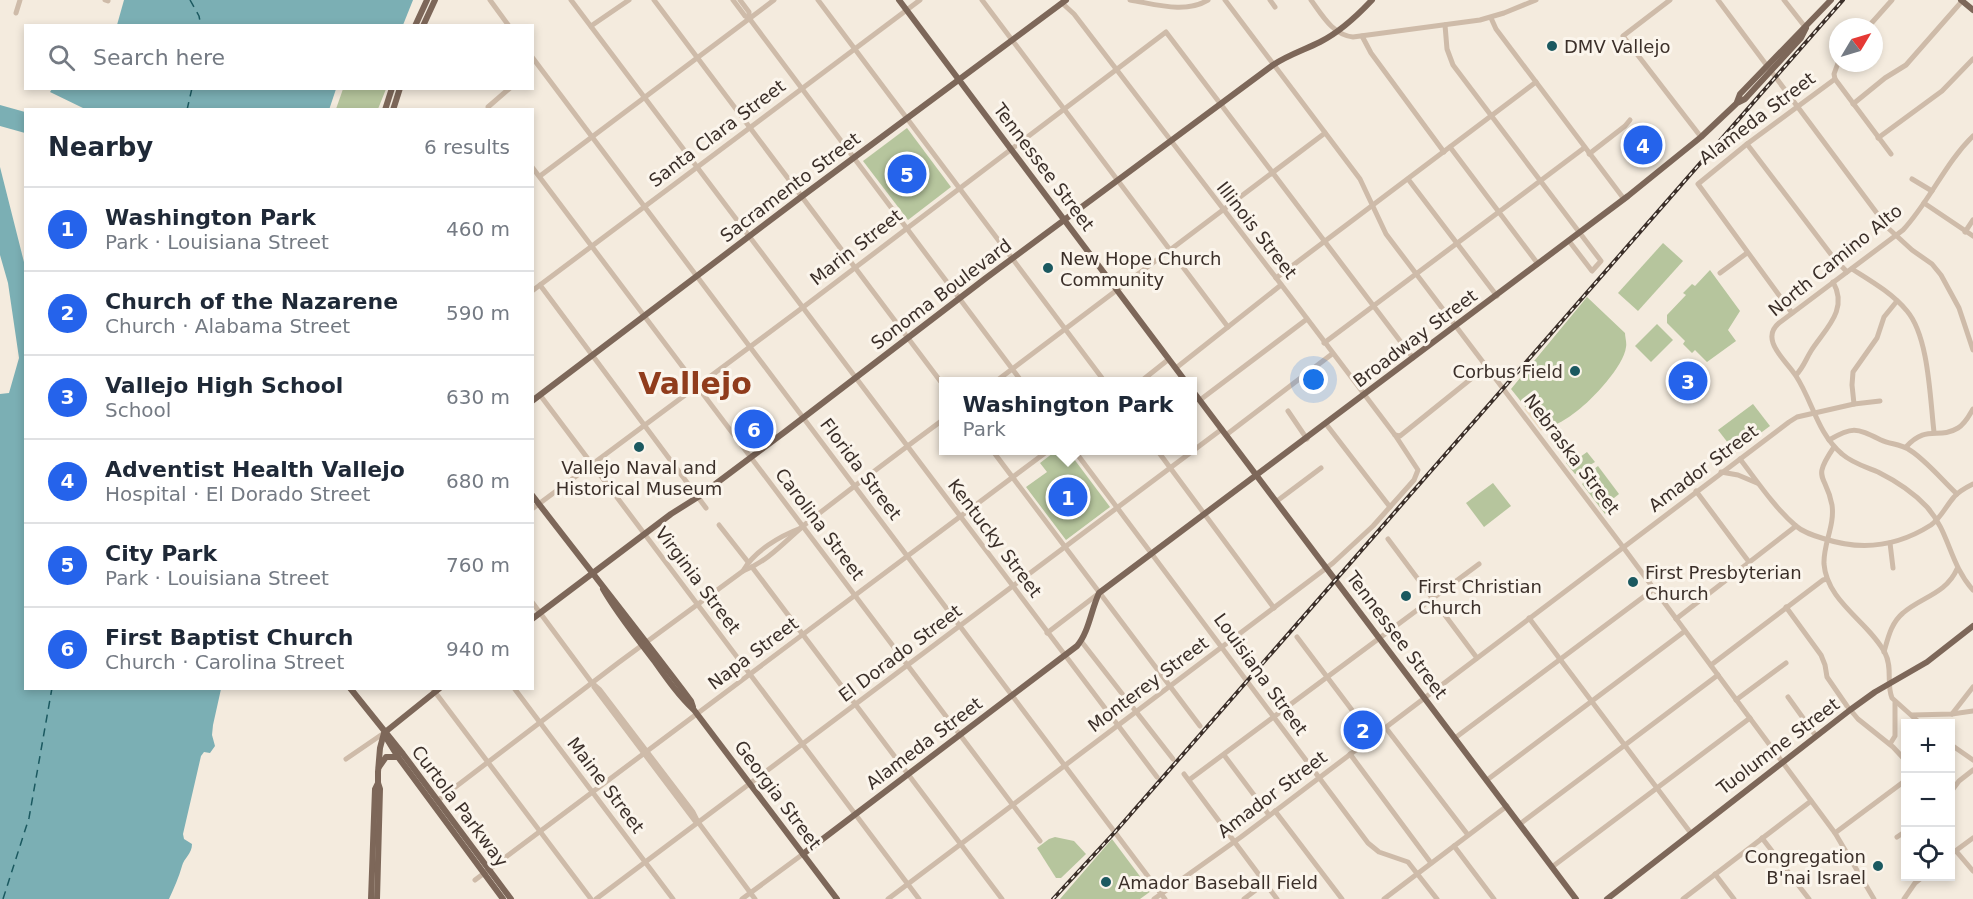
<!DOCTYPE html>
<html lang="en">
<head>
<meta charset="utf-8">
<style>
  :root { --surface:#fff; --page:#f6f6f7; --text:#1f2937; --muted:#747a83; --line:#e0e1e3; --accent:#2563eb }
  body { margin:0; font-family:"DejaVu Sans",sans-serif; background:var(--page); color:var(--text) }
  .controls { position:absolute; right:18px; bottom:18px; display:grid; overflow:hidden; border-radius:0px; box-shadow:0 3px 9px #0003 }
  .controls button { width:54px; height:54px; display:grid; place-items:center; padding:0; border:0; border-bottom:2px solid var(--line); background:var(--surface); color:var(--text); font:30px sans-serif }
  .compass { position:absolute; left:1829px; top:18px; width:54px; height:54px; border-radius:50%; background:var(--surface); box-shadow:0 3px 9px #0003; rotate:52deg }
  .you { position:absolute; left:1314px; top:380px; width:21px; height:21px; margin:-15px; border:4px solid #fff; border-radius:50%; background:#1a73e8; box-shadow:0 0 0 9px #1a73e833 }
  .badge { display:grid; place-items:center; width:39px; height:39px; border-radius:50%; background:var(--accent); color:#fff; font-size:20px; font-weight:700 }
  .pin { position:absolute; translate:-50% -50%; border:3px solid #fff; box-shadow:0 2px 6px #0006 }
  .popup { position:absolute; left:939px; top:377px; width:258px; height:78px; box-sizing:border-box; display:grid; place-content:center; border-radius:0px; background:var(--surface); filter:drop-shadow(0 2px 4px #0005); font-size:20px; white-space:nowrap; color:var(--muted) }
  .popup b { font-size:22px; color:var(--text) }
  .popup::after { content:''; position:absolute; left:50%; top:100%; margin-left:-12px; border:12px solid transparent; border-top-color:var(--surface) }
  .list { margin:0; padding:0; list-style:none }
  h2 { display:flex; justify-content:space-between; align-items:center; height:78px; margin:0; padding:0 24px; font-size:26px }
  h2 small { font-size:20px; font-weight:400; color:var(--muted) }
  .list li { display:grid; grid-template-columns:39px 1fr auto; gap:18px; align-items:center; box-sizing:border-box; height:84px; padding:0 24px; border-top:2px solid var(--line) }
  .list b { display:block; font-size:22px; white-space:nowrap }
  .list p { margin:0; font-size:20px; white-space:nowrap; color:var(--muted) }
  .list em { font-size:20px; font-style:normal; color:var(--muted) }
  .icon { flex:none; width:33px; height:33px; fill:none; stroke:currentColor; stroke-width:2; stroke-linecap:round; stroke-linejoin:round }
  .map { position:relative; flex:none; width:1973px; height:899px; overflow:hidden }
  .search { position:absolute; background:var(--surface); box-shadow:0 3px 9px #0003; left:24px; top:24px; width:510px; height:66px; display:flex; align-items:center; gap:15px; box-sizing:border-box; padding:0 21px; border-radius:0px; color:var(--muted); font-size:22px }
  .panel { position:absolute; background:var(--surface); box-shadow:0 3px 9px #0003; left:24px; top:108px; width:510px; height:582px; border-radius:0px }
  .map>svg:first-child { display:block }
  .green { fill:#b6c59d }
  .plaza { fill:#edddc5 }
  .water { fill:#7bafb4 }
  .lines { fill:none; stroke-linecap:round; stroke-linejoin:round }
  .ferry { stroke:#1b5960; stroke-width:1.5; stroke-dasharray:8 6; stroke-linecap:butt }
  .minor { stroke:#cebba9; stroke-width:5 }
  .major { stroke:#7d6759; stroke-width:6 }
  .rail-casing { stroke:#3b2f29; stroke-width:4 }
  .rail { stroke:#fbf5ec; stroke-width:1.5; stroke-dasharray:4.5; stroke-linecap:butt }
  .poi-dot { fill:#1b5960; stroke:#fbf5ec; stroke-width:2 }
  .labels { text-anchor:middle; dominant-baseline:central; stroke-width:6; stroke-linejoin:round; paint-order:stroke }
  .poi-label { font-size:18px; fill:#3b2f29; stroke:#fbf5ec; text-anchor:start }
  .street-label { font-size:18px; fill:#3b2f29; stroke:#fbf5ec }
  .town-label { font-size:30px; font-weight:bold; fill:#903c1c; stroke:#fbf5ec }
</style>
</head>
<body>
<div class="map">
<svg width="1973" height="899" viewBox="0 0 1973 899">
  <rect width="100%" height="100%" fill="#f4ebde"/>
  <g class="green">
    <path d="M 343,89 L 343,88 L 386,89 L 378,109 L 336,109 Z"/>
    <path d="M 907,128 L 951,187 L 908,220 L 863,161 Z"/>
    <path d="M 1663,243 L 1683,261 L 1638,311 L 1618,293 Z"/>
    <path d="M 1710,270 L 1740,311 L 1728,330 L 1736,341 L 1707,362 L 1695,350 L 1692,353 L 1683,344 L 1685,341 L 1667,323 L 1667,315 L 1686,295 L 1683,293 L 1692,284 L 1695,286 Z"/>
    <path d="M 1587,297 L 1625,333 C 1625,337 1627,343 1626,347 C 1624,366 1592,400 1577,411 C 1567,419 1556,425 1544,430 L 1511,389 Z"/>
    <path d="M 1657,324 L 1673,340 L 1651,362 L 1635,346 Z"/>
    <path d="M 1753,404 L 1770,426 L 1735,452 L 1718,430 Z"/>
    <path d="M 1057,450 L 1068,451 L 1110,507 L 1066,540 L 1026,487 L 1047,472 L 1040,463 Z"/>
    <path d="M 1587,452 L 1595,462 L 1575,474 L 1566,463 L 1578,454 L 1580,457 Z"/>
    <path d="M 1598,466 L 1619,494 L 1609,502 L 1611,510 L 1605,514 L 1582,484 L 1589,478 L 1589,473 Z"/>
    <path d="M 1493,483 L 1511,506 L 1484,527 L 1466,503 Z"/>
    <path d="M 1055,837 L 1074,841 L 1086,854 L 1061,878 L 1056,878 L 1037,848 L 1049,839 Z"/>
    <path d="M 1112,839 L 1151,891 L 1140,899 L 1060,899 Z"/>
  </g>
  <path class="plaza" d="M 1529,407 L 1545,421 L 1547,425 L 1541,431 L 1524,409 Z"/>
  <g class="water">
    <path d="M 124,0 L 413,0 L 403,25 L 117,25 Z"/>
    <path d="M 52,89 L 52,88 L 336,89 L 329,110 L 85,109 L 50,92 Z"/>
    <path d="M 0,105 L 25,112 L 25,133 L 0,126 Z"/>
    <path d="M 0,167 L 25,266 L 26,688 L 221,689 L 213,725 L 212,735 L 215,746 L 210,753 L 204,752 L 201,756 L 183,834 L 184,839 L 192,844 C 192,854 184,858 182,866 C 179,877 174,888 169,899 L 0,899 L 0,394 L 9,393 L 19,358 L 8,283 L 0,255 Z"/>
  </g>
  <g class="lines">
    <g class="ferry">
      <path d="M 190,0 L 199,16 L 201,26"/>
      <path d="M 187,110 L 192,88"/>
      <path d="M 3,899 L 29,818 L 52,688"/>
    </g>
    <g class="minor">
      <path d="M 105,0 L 108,1"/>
      <path d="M 490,0 L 509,26"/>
      <path d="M 571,0 L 1157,777"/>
      <path d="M 654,0 L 944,386"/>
      <path d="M 733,0 L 745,16 L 749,18 L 1022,382"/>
      <path d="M 740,0 L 749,12 L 749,18"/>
      <path d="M 818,0 L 1105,382"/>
      <path d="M 982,0 L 1228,327"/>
      <path d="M 1130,0 C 1155,4 1185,14 1208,0"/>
      <path d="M 1225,0 L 1360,179 L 1386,234 L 1620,543 L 1835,833 L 1874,899"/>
      <path d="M 1270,0 L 1275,7"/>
      <path d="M 1311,0 C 1322,15 1333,35 1353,37 L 1480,20 L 1504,13 L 1536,0"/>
      <path d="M 1670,0 L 1623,36 L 1701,137"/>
      <path d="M 1718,0 L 1888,228 L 1912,250 L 1932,264 L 1941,275 L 1959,308 L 1973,350"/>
      <path d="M 1784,0 L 1806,28"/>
      <path d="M 16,13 L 20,0"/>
      <path d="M 1491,18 L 1496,29 L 1624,199"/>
      <path d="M 1445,25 L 1447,49 L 1453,65 L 1601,261 L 1592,271 L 1569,241"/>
      <path d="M 591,26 L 629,0"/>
      <path d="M 1868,27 L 1892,0"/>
      <path d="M 1362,36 L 1371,53 L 1444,152"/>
      <path d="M 532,57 L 1165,899"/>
      <path d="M 1835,79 L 1891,154"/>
      <path d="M 1853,104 L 1885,78 L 1906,65 L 1963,0"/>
      <path d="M 489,110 L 488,107 L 510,88"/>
      <path d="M 1973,136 C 1945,163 1930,201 1903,230 L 1779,323 C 1773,328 1770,334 1773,343 C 1777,355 1789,365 1796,376 C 1813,402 1817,433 1842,454 C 1852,463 1866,467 1878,472 C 1896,481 1914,493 1927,507 C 1950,533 1949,563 1973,590"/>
      <path d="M 1878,138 L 1942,91 L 1973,59"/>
      <path d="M 1747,144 L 1833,257 L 1847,272"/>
      <path d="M 1450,147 L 1538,264"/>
      <path d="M 1589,154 L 1625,126 L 1630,120"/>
      <path d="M 532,167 L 1040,841"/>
      <path d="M 540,176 L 774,0"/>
      <path d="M 1408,179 L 1497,296"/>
      <path d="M 1912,179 L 1932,191"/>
      <path d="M 1924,203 L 1973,236"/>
      <path d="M 1965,232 L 1973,220"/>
      <path d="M 1852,269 C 1871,281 1892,293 1907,311 C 1929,337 1930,399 1934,432"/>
      <path d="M 1720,273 L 1747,253"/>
      <path d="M 1276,278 L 1536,82"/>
      <path d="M 540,285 L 706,508"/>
      <path d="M 532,291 L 920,0"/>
      <path d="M 1792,313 L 1698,184 L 1747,144 L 1835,79 L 1834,74 L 1838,63"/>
      <path d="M 1324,343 L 1584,148"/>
      <path d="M 1176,368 L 1281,285"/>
      <path d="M 1796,375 C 1803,368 1806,359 1811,351 C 1825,329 1849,310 1833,282"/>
      <path d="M 995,382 L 1325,133"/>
      <path d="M 1140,382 L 1169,359"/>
      <path d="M 540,395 L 919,899"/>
      <path d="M 1200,400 L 1307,319"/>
      <path d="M 1854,404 L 1852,385 L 1853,372 L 1877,338 L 1884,317 L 1897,301"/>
      <path d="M 1288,411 L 1307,439"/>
      <path d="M 1326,424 L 1390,507"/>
      <path d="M 1226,435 L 1332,354"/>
      <path d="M 1395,435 L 1400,436 L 1487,366"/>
      <path d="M 1829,440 C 1853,426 1856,428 1881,440 C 1889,444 1900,444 1908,449 C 1923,457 1943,481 1957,494"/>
      <path d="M 1834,447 C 1811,481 1826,473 1832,505 C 1835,526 1823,544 1824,564 C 1827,602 1869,622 1885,653 C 1893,668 1886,684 1892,698 L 1921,724"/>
      <path d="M 1906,447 C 1927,424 1938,440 1958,428 C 1965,424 1969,416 1973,409"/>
      <path d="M 992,450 L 1200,726"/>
      <path d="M 1074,450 L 1368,843 L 1379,852 L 1408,862 L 1437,899"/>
      <path d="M 1157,450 L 1274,608"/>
      <path d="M 1740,459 C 1757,481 1774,507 1796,526 C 1804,533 1815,536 1825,539 C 1862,551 1898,546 1931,525 C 1941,518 1946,506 1954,497 C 1959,491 1967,487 1973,484"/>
      <path d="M 1721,472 L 1738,475 L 1757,483"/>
      <path d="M 1696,491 L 1749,562"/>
      <path d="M 1277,501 L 1321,468"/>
      <path d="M 532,509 L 802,308 L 1166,32 L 1413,358"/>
      <path d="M 719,525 L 748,562"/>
      <path d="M 1388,539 L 1477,658"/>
      <path d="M 1890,543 L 1893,568"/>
      <path d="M 752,567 L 1002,899"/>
      <path d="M 743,571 C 754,551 780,536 801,528"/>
      <path d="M 532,602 L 592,683 L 600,690 L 693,812 L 698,822 L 755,899"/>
      <path d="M 1786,607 L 1821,655 L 1825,665 L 1827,677 L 1847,706 L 1858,719 L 1893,747 L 1906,761"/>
      <path d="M 1529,618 L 1690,832"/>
      <path d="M 1676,619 L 1796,526"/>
      <path d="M 1047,633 L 1098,594"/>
      <path d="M 1297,637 L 1373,738"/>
      <path d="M 1081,641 L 1173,759"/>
      <path d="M 1884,652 C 1888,638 1891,623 1903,613 C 1921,597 1946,594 1957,569"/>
      <path d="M 1711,665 L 1823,580 L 1827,579"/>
      <path d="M 594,687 L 695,821"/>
      <path d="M 432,688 L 591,899"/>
      <path d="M 514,688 L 673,899"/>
      <path d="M 1788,697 L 1816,736"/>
      <path d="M 1736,700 L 1786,663"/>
      <path d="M 1952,714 L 1973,687"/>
      <path d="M 1912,715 L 1952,714 L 1973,711"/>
      <path d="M 1386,728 L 1468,835"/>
      <path d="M 1455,738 L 1654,589"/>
      <path d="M 1890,744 L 1895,736 L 1895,703"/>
      <path d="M 1950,744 L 1973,760"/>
      <path d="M 1350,754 L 1431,863"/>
      <path d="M 1224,755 L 1269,815"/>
      <path d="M 346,759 L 384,733"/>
      <path d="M 1184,774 L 1277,899"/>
      <path d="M 1189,780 L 1479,564"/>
      <path d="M 1487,780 L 1685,631"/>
      <path d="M 1950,793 L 1959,781 L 1973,770"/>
      <path d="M 437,801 L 618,663 L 743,571 C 769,561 787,539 808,522 C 853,487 898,453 944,419"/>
      <path d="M 1275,811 L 1342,899"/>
      <path d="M 1520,824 L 1718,675"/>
      <path d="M 1835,833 L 1906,780"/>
      <path d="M 1897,837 L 1906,831"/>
      <path d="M 1762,838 L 1809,899"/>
      <path d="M 1454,846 L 1494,899"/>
      <path d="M 1956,851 L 1973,871"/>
      <path d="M 1950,855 L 1973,838"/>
      <path d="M 1552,867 L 1750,718"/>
      <path d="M 1715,874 L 1734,899"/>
      <path d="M 475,880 L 1049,450"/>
      <path d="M 596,899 L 1222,429"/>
      <path d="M 742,899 L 803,854"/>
      <path d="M 888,899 L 1333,563 L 1373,526 L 1414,480 L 1418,470 L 1395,435 L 1293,300 L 1074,14 L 1062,3"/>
      <path d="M 1154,899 L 1241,837 L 1789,422 L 1797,417 L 1854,404 L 1880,401"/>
      <path d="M 1244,899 L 1265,883"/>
      <path d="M 1384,899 L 1507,806"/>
      <path d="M 1683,899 L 1811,801"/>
      <path d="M 1904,899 L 1915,883 L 1924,876"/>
    </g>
    <g class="major">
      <path d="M 899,0 L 1186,382"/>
      <path d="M 1961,0 L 1973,10"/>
      <path d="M 415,26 L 427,0"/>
      <path d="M 423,26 L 435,0"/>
      <path d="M 1737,102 L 1740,94 L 1831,0"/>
      <path d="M 385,110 L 392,88"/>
      <path d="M 393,110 L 400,88"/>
      <path d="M 1192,390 L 1576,899"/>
      <path d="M 532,401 L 801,197 L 1066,0"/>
      <path d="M 532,495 C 585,564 639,632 691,701 L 693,707"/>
      <path d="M 603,589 C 618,615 637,638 655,662 C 667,679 679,696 694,710 L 837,899"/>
      <path d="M 532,619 L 671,514 L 698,497 L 786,431 L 986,278 L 1273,65 C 1288,55 1304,50 1320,42 C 1340,32 1357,16 1372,0"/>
      <path d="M 350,688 L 403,754 L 511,899"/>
      <path d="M 385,736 L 398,757 L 503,899"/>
      <path d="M 379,767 L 386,757 L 398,757"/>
      <path d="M 803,854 L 1077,646 C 1089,632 1091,610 1099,593 L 1628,196 L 1701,137 L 1737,103 L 1745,99 L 1801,38 L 1806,28"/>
      <path d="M 371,899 L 375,789 L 378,783"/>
      <path d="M 377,899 L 380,789 L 378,783 L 378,772 L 380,748 L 384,733 L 440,688"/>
      <path d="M 1607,899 L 1850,710 L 1875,692 L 1927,662 L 1973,626"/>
    </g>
    <g class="rail-casing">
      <path id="rail" d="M 1053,899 L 1115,832 L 1843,0"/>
    </g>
    <use href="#rail" class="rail"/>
  </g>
  <g class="poi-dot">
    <circle cx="1552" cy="46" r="6"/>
    <circle cx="1048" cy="268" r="6"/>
    <circle cx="1575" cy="371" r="6"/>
    <circle cx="639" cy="447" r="6"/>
    <circle cx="1633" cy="582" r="6"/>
    <circle cx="1406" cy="596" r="6"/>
    <circle cx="1878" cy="866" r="6"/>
    <circle cx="1106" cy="882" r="6"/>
  </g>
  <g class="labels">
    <g class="poi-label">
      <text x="1564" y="46">DMV Vallejo</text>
      <text x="1060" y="258">New Hope Church<tspan x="1060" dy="21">Community</tspan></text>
      <text x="1563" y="371" text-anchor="end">Corbus Field</text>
      <text x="639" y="467" text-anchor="middle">Vallejo Naval and<tspan x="639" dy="21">Historical Museum</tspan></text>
      <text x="1645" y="572">First Presbyterian<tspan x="1645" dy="21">Church</tspan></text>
      <text x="1418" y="586">First Christian<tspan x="1418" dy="21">Church</tspan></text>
      <text x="1866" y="856" text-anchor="end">Congregation<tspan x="1866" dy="21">B'nai Israel</tspan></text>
      <text x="1118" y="882">Amador Baseball Field</text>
    </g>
    <g class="street-label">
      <text transform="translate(1757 118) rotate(-37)">Alameda Street</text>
      <text transform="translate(717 133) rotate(-37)">Santa Clara Street</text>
      <text transform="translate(1044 167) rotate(53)">Tennessee Street</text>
      <text transform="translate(790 187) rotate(-37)">Sacramento Street</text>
      <text transform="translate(1257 230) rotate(52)">Illinois Street</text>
      <text transform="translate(856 247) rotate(-38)">Marin Street</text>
      <text transform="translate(1835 260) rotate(-39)">North Camino Alto</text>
      <text transform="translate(941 294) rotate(-37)">Sonoma Boulevard</text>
      <text transform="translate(1415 338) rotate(-37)">Broadway Street</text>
      <text transform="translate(1572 454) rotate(53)">Nebraska Street</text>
      <text transform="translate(1703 468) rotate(-37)">Amador Street</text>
      <text transform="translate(861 469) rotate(53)">Florida Street</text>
      <text transform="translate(820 524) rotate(53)">Carolina Street</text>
      <text transform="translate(995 538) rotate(53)">Kentucky Street</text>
      <text transform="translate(698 580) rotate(53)">Virginia Street</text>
      <text transform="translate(1397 635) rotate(53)">Tennessee Street</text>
      <text transform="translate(753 653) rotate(-37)">Napa Street</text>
      <text transform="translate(900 653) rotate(-37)">El Dorado Street</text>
      <text transform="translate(1261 674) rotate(54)">Louisiana Street</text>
      <text transform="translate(1148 684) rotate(-37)">Monterey Street</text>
      <text transform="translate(924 743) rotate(-37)">Alameda Street</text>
      <text transform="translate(1778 746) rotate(-37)">Tuolumne Street</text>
      <text transform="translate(606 785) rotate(53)">Maine Street</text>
      <text transform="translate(1272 794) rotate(-37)">Amador Street</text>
      <text transform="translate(778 795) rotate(53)">Georgia Street</text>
      <text transform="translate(460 806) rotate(53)">Curtola Parkway</text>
    </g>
    <g class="town-label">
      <text x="695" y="383">Vallejo</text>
    </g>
  </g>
</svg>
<div class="controls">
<button>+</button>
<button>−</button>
<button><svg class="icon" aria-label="locate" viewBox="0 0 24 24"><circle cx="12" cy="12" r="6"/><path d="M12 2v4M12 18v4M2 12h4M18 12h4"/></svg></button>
</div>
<svg class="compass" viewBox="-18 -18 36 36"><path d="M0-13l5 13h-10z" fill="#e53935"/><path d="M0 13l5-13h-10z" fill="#747a83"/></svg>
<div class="you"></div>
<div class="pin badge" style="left:1068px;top:497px">1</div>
<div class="popup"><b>Washington Park</b>Park</div>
<div class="pin badge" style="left:1363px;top:730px">2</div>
<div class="pin badge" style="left:1688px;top:381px">3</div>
<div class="pin badge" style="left:1643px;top:145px">4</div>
<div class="pin badge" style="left:907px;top:174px">5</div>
<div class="pin badge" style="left:754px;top:429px">6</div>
<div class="search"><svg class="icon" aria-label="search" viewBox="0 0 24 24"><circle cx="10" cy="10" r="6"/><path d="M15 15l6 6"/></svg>Search here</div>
<section class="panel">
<h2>Nearby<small>6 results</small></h2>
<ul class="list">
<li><span class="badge">1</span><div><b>Washington Park</b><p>Park · Louisiana Street</p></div><em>460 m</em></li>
<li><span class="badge">2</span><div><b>Church of the Nazarene</b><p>Church · Alabama Street</p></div><em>590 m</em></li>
<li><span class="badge">3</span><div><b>Vallejo High School</b><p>School</p></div><em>630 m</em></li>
<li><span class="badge">4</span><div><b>Adventist Health Vallejo</b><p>Hospital · El Dorado Street</p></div><em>680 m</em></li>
<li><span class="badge">5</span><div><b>City Park</b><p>Park · Louisiana Street</p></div><em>760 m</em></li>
<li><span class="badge">6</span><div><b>First Baptist Church</b><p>Church · Carolina Street</p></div><em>940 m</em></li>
</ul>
</section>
</div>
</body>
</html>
